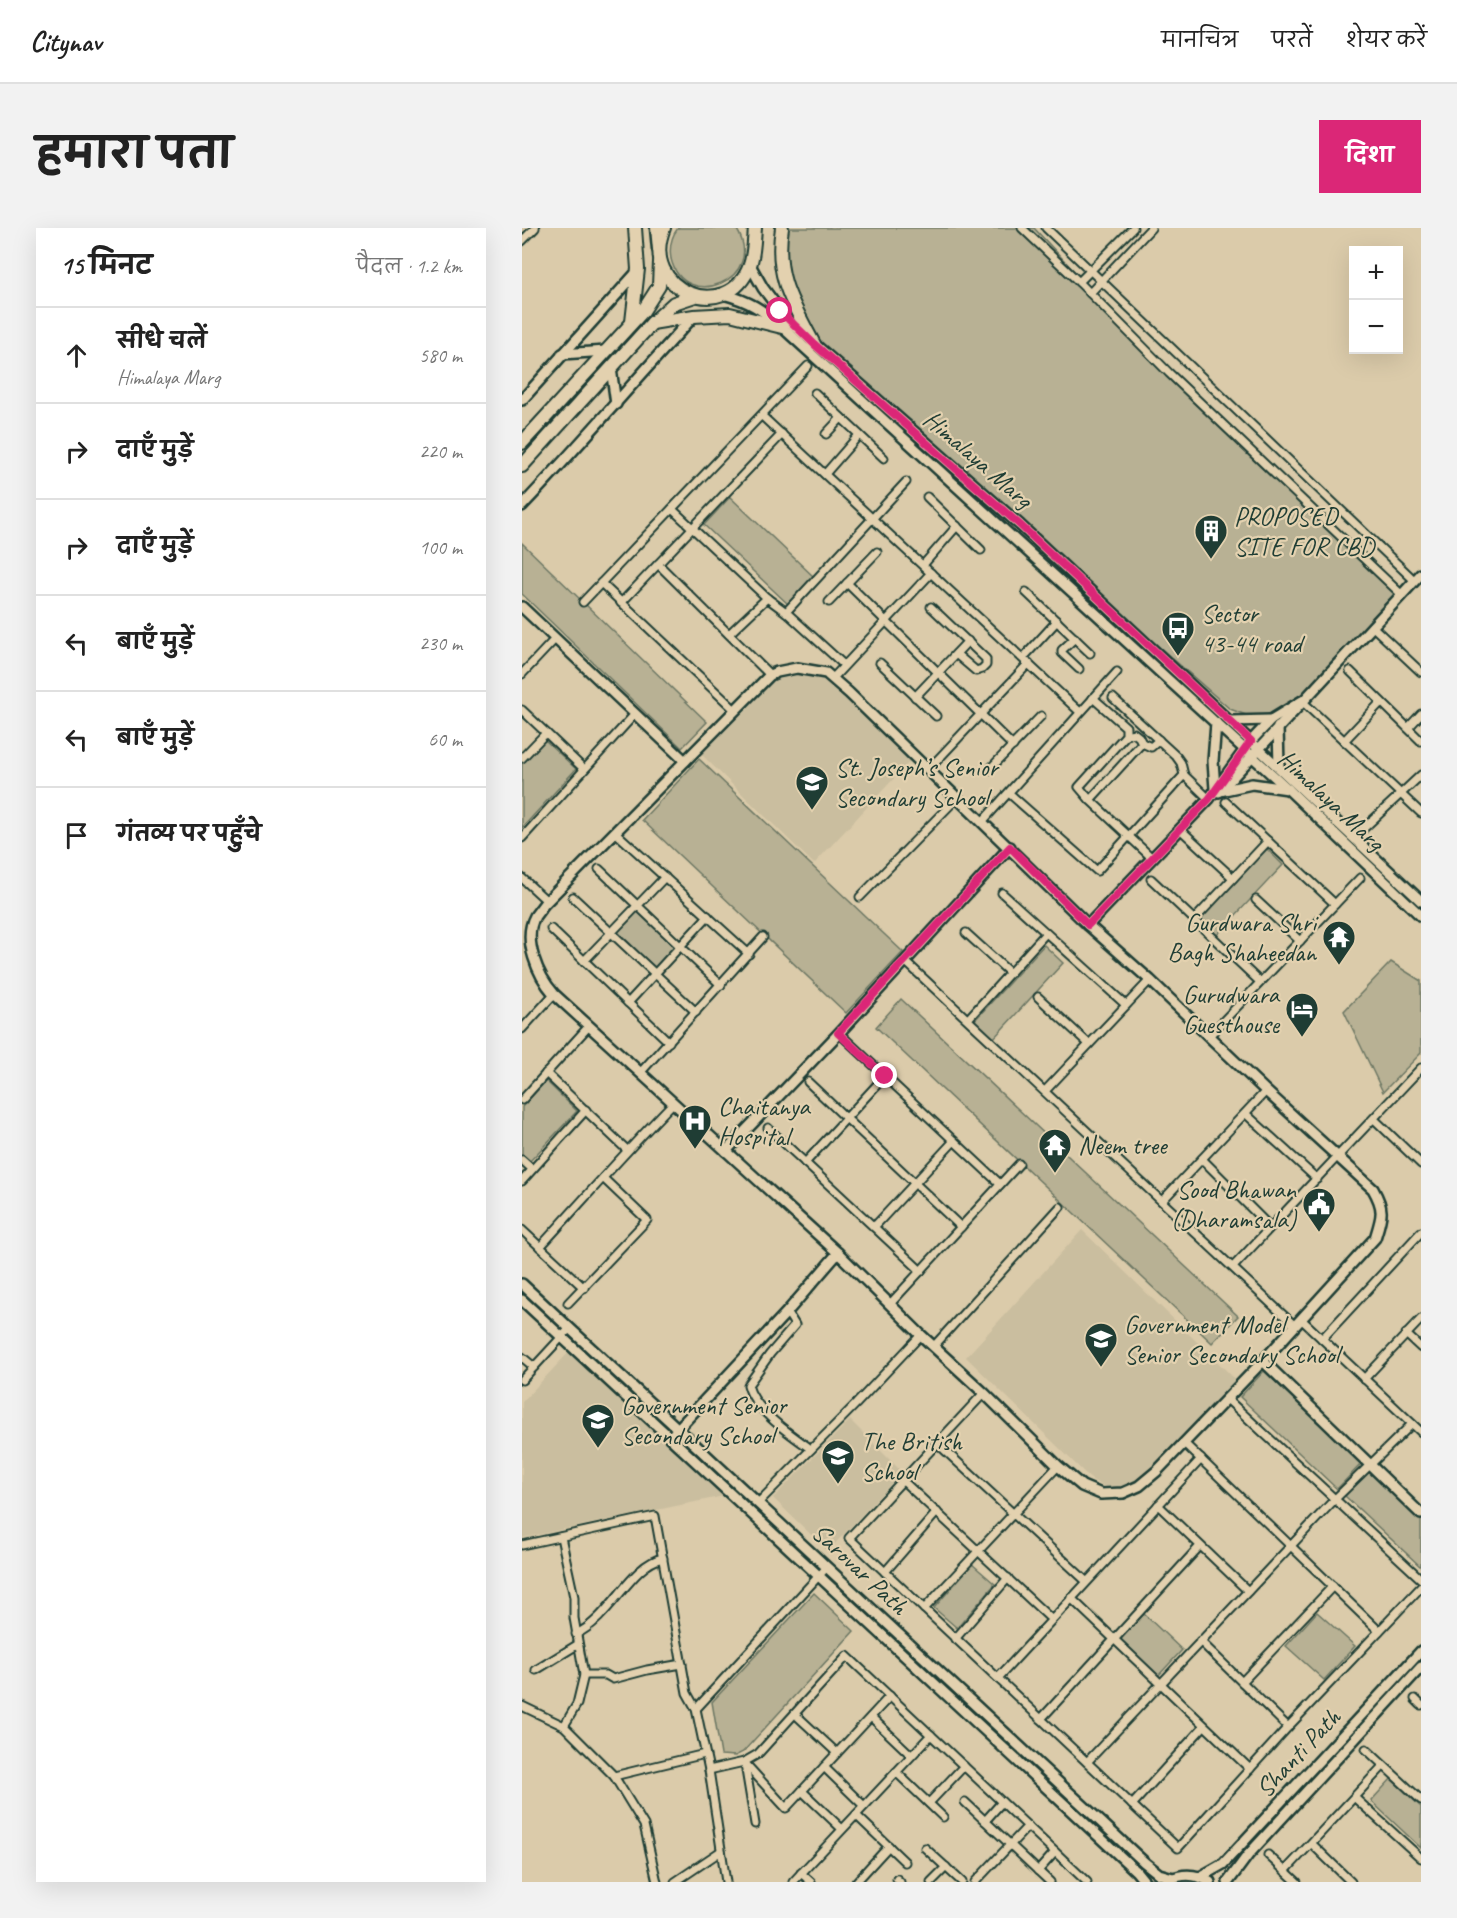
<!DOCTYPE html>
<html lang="hi">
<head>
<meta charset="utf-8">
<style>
  :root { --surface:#fff; --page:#f2f2f2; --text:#222; --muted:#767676; --line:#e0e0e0; --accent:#db2777 }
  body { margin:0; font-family:Caveat,"Playpen Sans Deva",sans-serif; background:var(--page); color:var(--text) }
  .controls { position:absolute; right:18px; top:18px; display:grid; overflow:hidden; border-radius:0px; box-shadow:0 6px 24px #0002 }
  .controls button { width:54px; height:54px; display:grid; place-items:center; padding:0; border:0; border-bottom:2px solid var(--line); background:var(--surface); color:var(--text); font:30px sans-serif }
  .stop { position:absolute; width:18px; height:18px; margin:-14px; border:4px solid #db2777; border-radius:50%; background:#fff }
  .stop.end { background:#db2777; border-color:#fff; box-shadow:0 2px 6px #0008 }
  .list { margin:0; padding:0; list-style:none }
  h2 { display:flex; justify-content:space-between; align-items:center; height:78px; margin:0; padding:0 24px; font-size:26px }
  h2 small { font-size:20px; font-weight:400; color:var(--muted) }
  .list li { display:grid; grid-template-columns:39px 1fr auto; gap:18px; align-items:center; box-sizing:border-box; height:96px; padding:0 24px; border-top:2px solid var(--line) }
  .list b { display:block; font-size:22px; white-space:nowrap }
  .list p { margin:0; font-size:20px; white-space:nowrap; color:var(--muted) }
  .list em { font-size:20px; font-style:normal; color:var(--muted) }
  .icon { flex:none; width:33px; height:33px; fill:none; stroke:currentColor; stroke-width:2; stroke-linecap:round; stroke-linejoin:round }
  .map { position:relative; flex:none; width:899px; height:1654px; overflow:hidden; border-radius:0px }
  header { display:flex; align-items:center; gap:36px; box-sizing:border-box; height:84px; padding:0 30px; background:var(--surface); border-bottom:2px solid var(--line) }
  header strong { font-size:28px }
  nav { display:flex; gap:33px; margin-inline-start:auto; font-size:21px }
  .intro { display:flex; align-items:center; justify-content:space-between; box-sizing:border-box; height:144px; padding:0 36px }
  h1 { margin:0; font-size:42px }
  .button { padding:15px 27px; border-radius:0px; background:var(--accent); color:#fff; font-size:21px; font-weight:700 }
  main { display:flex; gap:36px; padding:0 36px }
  aside { flex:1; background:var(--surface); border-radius:0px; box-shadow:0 6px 24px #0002 }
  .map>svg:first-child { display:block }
  .built { fill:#cabe9f }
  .green { fill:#b8b194; stroke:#6c7764; stroke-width:1.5 }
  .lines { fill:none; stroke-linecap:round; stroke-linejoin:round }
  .street-casing { stroke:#1f3d34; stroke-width:11 }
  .secondary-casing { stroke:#1f3d34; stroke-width:14 }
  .primary-casing { stroke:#1f3d34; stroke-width:15 }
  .highway-casing { stroke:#1f3d34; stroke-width:16 }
  .street { stroke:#e3d1af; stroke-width:7 }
  .secondary { stroke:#e3d1af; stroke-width:9 }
  .primary { stroke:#e3d1af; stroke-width:10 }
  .highway { stroke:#e3d1af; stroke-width:12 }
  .route { stroke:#db2777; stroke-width:8 }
  .labels { text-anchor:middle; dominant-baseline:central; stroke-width:4.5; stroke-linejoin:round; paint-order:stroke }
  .street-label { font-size:26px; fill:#1f3d34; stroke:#e3d1af }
  .poi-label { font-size:26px; fill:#1f3d34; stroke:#e3d1af; text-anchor:start }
</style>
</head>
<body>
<header>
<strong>Citynav</strong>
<nav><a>मानचित्र</a><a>परतें</a><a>शेयर करें</a></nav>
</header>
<div class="intro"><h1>हमारा पता</h1><a class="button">दिशा</a></div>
<main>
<aside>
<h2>15 मिनट<small>पैदल · 1.2 km</small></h2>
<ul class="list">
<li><svg class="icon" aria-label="ahead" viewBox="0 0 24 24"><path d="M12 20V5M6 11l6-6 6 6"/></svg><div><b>सीधे चलें</b><p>Himalaya Marg</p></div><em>580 m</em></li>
<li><svg class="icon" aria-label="right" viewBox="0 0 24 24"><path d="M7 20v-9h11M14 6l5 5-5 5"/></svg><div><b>दाएँ मुड़ें</b></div><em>220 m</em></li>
<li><svg class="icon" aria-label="right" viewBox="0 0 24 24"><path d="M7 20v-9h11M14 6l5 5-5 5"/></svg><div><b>दाएँ मुड़ें</b></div><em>100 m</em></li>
<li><svg class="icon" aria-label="left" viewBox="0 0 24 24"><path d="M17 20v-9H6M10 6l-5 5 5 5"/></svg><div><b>बाएँ मुड़ें</b></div><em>230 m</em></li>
<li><svg class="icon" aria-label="left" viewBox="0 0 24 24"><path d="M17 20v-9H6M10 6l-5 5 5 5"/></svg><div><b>बाएँ मुड़ें</b></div><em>60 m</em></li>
<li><svg class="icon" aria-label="arrive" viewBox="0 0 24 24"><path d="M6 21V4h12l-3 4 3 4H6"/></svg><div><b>गंतव्य पर पहुँचे</b></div></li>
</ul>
</aside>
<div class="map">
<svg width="899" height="1654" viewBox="0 0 899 1654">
  <rect width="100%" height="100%" fill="#dbcbaa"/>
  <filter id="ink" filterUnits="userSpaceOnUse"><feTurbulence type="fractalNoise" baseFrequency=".0167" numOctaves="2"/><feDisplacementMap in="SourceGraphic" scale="12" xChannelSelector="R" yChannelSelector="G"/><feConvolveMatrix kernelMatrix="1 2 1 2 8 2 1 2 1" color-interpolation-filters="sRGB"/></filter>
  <g filter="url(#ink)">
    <g class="built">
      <path d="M 287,443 L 309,452 L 391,530 L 292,636 L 179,526 L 253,451 L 266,445 Z"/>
      <path d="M 560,1002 L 714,1152 L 624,1246 L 611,1255 L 599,1259 L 581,1258 L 570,1252 L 444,1129 Z"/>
      <path d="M 48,1123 L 202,1268 L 0,1310 L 0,1174 Z"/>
      <path d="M 328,1192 L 380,1244 L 306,1323 L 251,1270 Z"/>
    </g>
    <g class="green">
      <path d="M 156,0 L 214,0 C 247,52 162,85 149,31 C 147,19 149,9 156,0 Z"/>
      <path d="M 260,0 L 512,0 L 647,145 L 879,366 L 754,498 L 708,481 L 292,116 L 264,64 Z"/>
      <path d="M 208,269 L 293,350 L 267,377 L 182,297 Z"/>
      <path d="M 0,315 L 185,494 L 160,520 L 0,366 Z"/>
      <path d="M 23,512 L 54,541 L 0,600 L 0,536 Z"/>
      <path d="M 177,531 L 381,724 L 324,785 L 120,592 Z"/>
      <path d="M 744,620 L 761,637 L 694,708 L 676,691 Z"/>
      <path d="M 115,682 L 153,719 L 133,740 L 95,703 Z"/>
      <path d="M 522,717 L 541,735 L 471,811 L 452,793 Z"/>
      <path d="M 869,734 L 899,753 L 899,825 L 861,864 L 822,783 Z"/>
      <path d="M 379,771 L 716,1088 L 690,1115 L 354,799 Z"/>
      <path d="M 24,853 L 55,883 L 7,934 L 0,928 L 0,879 Z"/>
      <path d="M 742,1143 L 840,1235 L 815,1261 L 718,1169 Z"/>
      <path d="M 846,1243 L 899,1292 L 899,1339 L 823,1268 Z"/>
      <path d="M 450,1336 L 473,1356 L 435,1400 L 412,1380 Z"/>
      <path d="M 292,1365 L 332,1403 L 221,1524 L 213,1528 L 199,1527 L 190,1474 Z"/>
      <path d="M 795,1384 L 833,1418 L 802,1452 L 764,1418 Z"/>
      <path d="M 622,1386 L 660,1422 L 636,1448 L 598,1412 Z"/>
      <path d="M 869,1551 L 899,1579 L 899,1620 L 849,1573 Z"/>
    </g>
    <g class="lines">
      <g class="street-casing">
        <g id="street">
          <path d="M 500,0 L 557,54 L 647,145 L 879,366"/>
          <path d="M 524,0 L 893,353"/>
          <path d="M 0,13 L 13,0"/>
          <path d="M 557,54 L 611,0"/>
          <path d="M 568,65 L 629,0"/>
          <path d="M 293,165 L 362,230"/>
          <path d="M 240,188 L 558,484"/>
          <path d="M 304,206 L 319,190"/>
          <path d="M 303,246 L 337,207"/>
          <path d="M 405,269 L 459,322"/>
          <path d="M 150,281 L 245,370 L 264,384"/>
          <path d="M 136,336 L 248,447"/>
          <path d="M 401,337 L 435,298"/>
          <path d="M 79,355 L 213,482"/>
          <path d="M 325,355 L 491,518"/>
          <path d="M 504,364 L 568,425"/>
          <path d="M 61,374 L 286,138"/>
          <path d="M 307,374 L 355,324"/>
          <path d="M 99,375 L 260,206"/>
          <path d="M 409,379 L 464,431 L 464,437 L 460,441 L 454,443 L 434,426"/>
          <path d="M 850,398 L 899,444"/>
          <path d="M 207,406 L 245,370"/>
          <path d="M 553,410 L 540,422 L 540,425 L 557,441"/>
          <path d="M 501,430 L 535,393"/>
          <path d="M 358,435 L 414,488"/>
          <path d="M 322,437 L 264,384 L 384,254"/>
          <path d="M 828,443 L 899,513"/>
          <path d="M 0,446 L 33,411"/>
          <path d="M 311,450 L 409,345"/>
          <path d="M 393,469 L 446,413"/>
          <path d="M 571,470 L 604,499 L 604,507 L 612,505 L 617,509 L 620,515 L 568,572 L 557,559 L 604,507"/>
          <path d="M 591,470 L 654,528 L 659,535 L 662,547"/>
          <path d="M 780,473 L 899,585"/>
          <path d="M 0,482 L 62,541"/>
          <path d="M 886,500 L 899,486"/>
          <path d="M 822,513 L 859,474"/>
          <path d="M 620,515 L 629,519 L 637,512"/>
          <path d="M 0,530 L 24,505"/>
          <path d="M 406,542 L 507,435"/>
          <path d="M 467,542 L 519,488"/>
          <path d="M 488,566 L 575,643 L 662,547 L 687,571"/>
          <path d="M 568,572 L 629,629"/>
          <path d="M 704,574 L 813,676"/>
          <path d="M 460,594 L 595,444"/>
          <path d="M 658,601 L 711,650"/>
          <path d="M 840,602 L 899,547"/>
          <path d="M 93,604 L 227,726"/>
          <path d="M 0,610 L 113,486"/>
          <path d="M 77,641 L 199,757"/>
          <path d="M 0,650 L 25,673"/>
          <path d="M 629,651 L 738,754"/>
          <path d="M 480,665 L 604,777"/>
          <path d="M 51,669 L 174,784"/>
          <path d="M 338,669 L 435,570"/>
          <path d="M 734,672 L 778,713"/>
          <path d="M 672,692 L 746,613"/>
          <path d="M 29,701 L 147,814"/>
          <path d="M 444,705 L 488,745"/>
          <path d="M 62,733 L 143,649"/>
          <path d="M 383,733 L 773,1098"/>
          <path d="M 516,769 L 567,816"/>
          <path d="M 106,775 L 186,688"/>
          <path d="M 446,791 L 524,705"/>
          <path d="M 0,801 L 32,766"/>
          <path d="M 317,805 L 478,956"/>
          <path d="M 687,808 L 838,650"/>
          <path d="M 24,845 L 105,922"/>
          <path d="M 118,845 L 241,709"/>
          <path d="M 286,854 L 439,999"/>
          <path d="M 523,863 L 628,752"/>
          <path d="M 0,872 L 67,798"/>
          <path d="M 724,886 L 795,951"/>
          <path d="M 852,891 L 899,936"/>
          <path d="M 246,900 L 399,1043"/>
          <path d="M 680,931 L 748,999"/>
          <path d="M 0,932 L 10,941"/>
          <path d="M 283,935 L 363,848"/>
          <path d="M 0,953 L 64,882"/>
          <path d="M 640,973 L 744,863"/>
          <path d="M 352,999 L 432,913"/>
          <path d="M 0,1002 L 62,1060"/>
          <path d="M 18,1019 C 62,971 105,922 151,875"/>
          <path d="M 711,1039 L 899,840"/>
          <path d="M 46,1075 L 125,992 L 81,950"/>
          <path d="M 368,1076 L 497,936"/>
          <path d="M 265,1084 L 273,1097 L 248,1126 L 226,1157 C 232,1182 268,1206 289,1221"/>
          <path d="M 779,1091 L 899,1204"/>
          <path d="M 884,1106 L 899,1120"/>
          <path d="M 800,1111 L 899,1004"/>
          <path d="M 412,1118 L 538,979"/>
          <path d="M 0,1129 L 12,1139"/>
          <path d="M 842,1151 L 899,1091"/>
          <path d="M 0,1152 L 48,1100"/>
          <path d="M 462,1165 L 327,1310 L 656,1620 L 766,1499 L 899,1359"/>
          <path d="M 705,1171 L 899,1351"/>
          <path d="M 415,1215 L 564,1353"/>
          <path d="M 662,1215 L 857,1403"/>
          <path d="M 380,1252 L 529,1391"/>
          <path d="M 236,1275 L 334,1176 L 399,1107"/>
          <path d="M 636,1277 L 726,1363"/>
          <path d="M 39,1309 L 52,1369 L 52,1390 L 62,1447 L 55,1476 L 42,1498"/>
          <path d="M 0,1317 L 133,1288 L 165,1465 L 174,1481"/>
          <path d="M 363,1344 L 415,1284"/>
          <path d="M 549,1370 L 728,1541"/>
          <path d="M 402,1381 L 536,1238"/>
          <path d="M 54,1406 C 89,1390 109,1336 141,1330"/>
          <path d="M 433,1411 L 486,1350"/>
          <path d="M 678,1413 L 766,1499"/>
          <path d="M 14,1442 L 55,1417"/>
          <path d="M 62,1447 L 84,1447 L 91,1451 L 125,1442 L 160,1436"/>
          <path d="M 476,1450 L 679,1231"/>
          <path d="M 720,1454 L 811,1358"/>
          <path d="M 893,1471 L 899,1477"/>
          <path d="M 0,1478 L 42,1498 L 92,1548 L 122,1597 L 135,1654"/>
          <path d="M 273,1486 L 315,1525"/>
          <path d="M 349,1489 L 389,1527"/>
          <path d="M 519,1491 L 678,1318"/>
          <path d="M 844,1521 L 899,1572"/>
          <path d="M 222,1534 L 264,1580 L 368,1468"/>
          <path d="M 565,1534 L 813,1271 L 890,1196"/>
          <path d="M 223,1536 L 233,1596"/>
          <path d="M 302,1539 L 342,1578"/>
          <path d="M 187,1542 L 222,1534 L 236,1526 L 325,1428 L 565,1654"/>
          <path d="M 374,1544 L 421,1589"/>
          <path d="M 92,1548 L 183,1526"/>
          <path d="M 280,1563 L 320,1601"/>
          <path d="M 833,1570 L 899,1630"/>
          <path d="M 443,1574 L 528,1654"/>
          <path d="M 407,1575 L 442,1538"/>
          <path d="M 610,1577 L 682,1498"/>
          <path d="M 334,1587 L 383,1634"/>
          <path d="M 463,1593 L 480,1574"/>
          <path d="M 790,1616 L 829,1654"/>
          <path d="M 403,1620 L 440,1654"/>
          <path d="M 746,1627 L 775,1654"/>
          <path d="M 516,1643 L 533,1624"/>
          <path d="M 763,1643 L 861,1538"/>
          <path d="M 279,1645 L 289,1654"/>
          <path d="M 375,1651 L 378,1654"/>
          <path d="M 153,1654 L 199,1623"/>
          <path d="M 204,1654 L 187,1542 L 174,1481 L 305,1339"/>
          <path d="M 271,1654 L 409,1507"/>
          <path d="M 334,1654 L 367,1618"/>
          <path d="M 409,1654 L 424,1639"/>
          <path d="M 453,1654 L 506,1598"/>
        </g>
      </g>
      <g class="secondary-casing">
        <g id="secondary">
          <path d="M 228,37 L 241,60 L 265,92 L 498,297 L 899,673"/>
          <path d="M 201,66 C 227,73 240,81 260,99 L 766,561 L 899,688"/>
          <path d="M 40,126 L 84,123"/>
          <path d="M 89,140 L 94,176"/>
          <path d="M 0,172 L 116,43"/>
          <path d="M 0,278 C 59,216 114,151 172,88"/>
          <path d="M 0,379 L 163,533"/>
          <path d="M 275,440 L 304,445 L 327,465 L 566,697 L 628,752 L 744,863 L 851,961 C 863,982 860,988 853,1010 L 741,1133 L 635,1243 L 617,1258 L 601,1265 L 579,1266 L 560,1258 L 536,1238 L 462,1165 L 399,1107 L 316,1025 L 32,766 C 16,748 0,712 13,688 C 16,684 19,680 22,676 L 248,447 L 255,444 Z"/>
          <path d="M 708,493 L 749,492"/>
          <path d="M 756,499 L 757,539"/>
          <path d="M 693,561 L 691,533 L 694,495"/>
          <path d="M 698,563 L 730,556 L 766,561"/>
          <path d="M 697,564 L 899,346"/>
          <path d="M 566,697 L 687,571 L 729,513 L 749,492 L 780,473"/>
          <path d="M 204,923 L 317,805 L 488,619"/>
          <path d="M 0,1056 L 622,1634 L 637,1646 L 651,1650"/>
          <path d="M 0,1072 L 614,1643 L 623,1654"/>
          <path d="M 741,1133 L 899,1286"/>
          <path d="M 152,1205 L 265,1084 L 316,1025"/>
          <path d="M 678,1649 L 701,1636 L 899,1423"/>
          <path d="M 647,1652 C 661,1645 675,1646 688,1654"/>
          <path d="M 706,1654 L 726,1627 L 899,1439"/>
        </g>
      </g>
      <g class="primary-casing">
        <path id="primary" d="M 134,0 L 136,21"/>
      </g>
      <g class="highway-casing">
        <g id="highway">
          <path d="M 142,0 C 116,63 206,98 228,37 C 232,26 232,12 233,0"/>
          <path d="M 260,0 C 252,48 271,76 292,116"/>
          <path d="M 110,94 L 116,41 L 113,0"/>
          <path d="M 130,95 L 172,88 L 208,86 L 260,99"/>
          <path d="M 0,215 L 121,83 L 137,58 L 138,34"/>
          <path d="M 0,238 L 130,95 L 152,75 L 173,68"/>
        </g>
      </g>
      <use href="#street" class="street"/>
      <use href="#secondary" class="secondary"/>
      <use href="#primary" class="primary"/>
      <use href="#highway" class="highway"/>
    </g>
  </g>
  <g class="lines" filter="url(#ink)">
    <path class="route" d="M 258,83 L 292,116 L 498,297 L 729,513 L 687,571 L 566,697 L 488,619 L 316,805 L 363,848"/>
  </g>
  <defs>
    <g id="building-pin" transform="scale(1.725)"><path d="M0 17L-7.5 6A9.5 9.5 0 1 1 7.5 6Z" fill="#1f3d34" stroke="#e3d1af"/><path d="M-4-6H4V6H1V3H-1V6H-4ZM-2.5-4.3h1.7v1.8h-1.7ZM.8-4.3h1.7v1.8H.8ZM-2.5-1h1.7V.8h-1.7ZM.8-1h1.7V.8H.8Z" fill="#fff"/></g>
    <g id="bus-pin" transform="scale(1.725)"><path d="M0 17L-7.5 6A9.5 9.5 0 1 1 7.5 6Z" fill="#1f3d34" stroke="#e3d1af"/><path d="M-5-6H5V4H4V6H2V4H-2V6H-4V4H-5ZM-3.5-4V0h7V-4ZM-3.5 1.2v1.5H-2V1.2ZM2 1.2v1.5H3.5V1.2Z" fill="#fff"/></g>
    <g id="school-pin" transform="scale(1.725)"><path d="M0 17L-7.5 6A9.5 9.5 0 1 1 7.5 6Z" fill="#1f3d34" stroke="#e3d1af"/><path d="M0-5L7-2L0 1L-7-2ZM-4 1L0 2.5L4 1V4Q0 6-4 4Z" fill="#fff"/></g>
    <g id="temple-pin" transform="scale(1.725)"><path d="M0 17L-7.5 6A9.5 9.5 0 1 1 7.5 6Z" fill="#1f3d34" stroke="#e3d1af"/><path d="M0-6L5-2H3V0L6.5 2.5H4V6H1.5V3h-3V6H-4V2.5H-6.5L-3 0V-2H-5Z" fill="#fff"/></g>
    <g id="hotel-pin" transform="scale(1.725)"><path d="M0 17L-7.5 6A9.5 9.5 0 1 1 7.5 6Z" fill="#1f3d34" stroke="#e3d1af"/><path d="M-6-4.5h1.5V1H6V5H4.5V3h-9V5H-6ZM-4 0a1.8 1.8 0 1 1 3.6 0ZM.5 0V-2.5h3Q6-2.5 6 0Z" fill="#fff"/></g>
    <g id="hospital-pin" transform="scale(1.725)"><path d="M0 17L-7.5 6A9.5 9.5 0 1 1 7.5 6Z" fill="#1f3d34" stroke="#e3d1af"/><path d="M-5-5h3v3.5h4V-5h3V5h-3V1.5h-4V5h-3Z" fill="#fff"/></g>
    <g id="civic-pin" transform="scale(1.725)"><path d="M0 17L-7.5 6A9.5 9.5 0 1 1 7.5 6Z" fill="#1f3d34" stroke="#e3d1af"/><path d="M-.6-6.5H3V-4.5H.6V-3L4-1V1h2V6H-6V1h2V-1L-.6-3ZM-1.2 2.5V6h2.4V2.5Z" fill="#fff"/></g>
  </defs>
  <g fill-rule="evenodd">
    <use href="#building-pin" x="689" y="303"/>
    <use href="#bus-pin" x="656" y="400"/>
    <use href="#school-pin" x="290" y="554"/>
    <use href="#temple-pin" x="817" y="709"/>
    <use href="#hotel-pin" x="780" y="781"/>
    <use href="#hospital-pin" x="173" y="893"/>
    <use href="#temple-pin" x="533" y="917"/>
    <use href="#civic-pin" x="797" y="976"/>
    <use href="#school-pin" x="579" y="1111"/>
    <use href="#school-pin" x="76" y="1192"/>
    <use href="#school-pin" x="316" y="1228"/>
  </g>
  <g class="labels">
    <g class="street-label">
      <text transform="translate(456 231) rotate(41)">Himalaya Marg</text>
      <text transform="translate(809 572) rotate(43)">Himalaya Marg</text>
      <text transform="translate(338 1341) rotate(43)">Sarovar Path</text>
      <text transform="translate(776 1525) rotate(-47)">Shanti Path</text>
    </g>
    <g class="poi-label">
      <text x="712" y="288">PROPOSED<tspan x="712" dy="30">SITE FOR CBD</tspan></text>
      <text x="679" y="385">Sector<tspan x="679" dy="30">43-44 road</tspan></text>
      <text x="313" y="539">St. Joseph’s Senior<tspan x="313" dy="30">Secondary School</tspan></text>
      <text x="794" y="694" text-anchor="end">Gurdwara Shri<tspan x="794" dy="30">Bagh Shaheedan</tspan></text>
      <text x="757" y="766" text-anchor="end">Gurudwara<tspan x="757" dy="30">Guesthouse</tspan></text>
      <text x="196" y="878">Chaitanya<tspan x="196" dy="30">Hospital</tspan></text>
      <text x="556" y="917">Neem tree</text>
      <text x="774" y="961" text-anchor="end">Sood Bhawan<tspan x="774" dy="30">(Dharamsala)</tspan></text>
      <text x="602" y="1096">Government Model<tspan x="602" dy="30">Senior Secondary School</tspan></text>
      <text x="99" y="1177">Government Senior<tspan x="99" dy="30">Secondary School</tspan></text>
      <text x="339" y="1213">The British<tspan x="339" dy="30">School</tspan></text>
    </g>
  </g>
</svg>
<div class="controls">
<button>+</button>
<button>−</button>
</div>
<div class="stop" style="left:258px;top:83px"></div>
<div class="stop end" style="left:363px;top:848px"></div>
</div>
</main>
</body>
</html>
